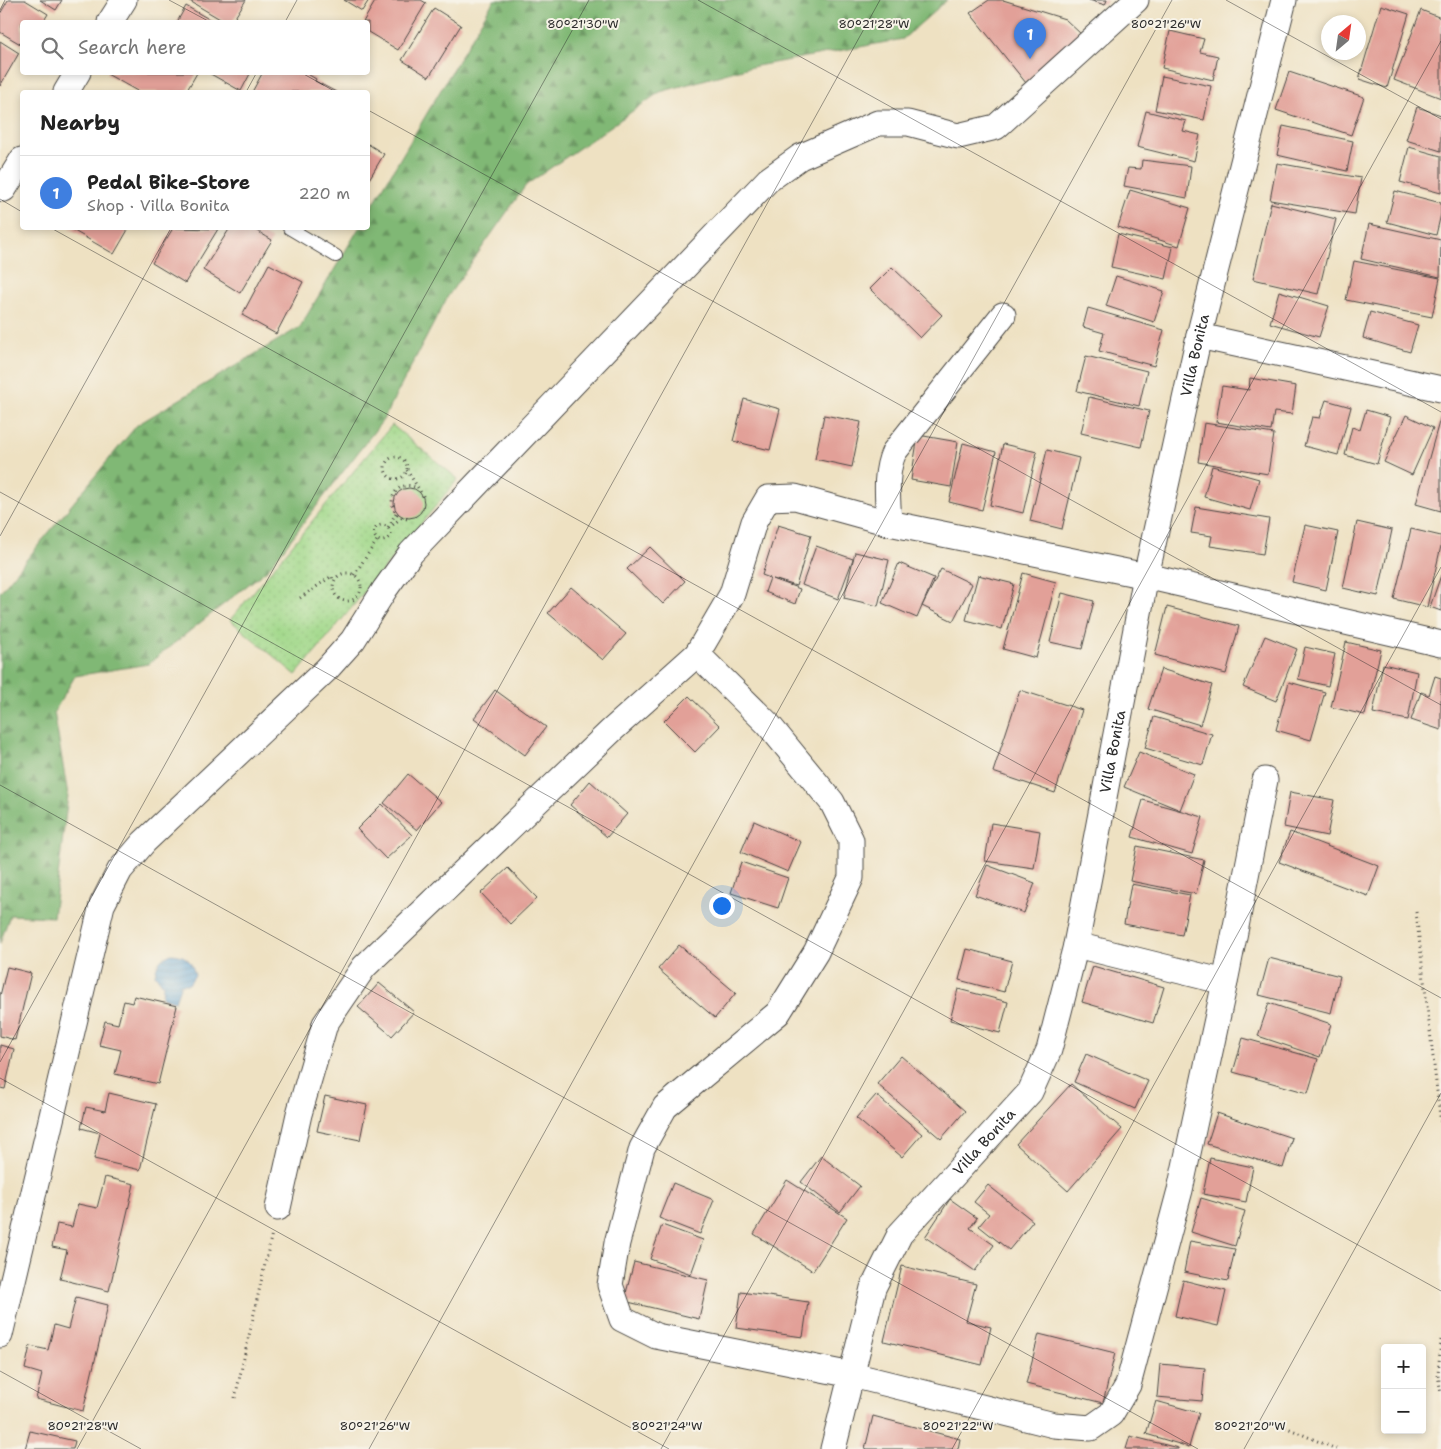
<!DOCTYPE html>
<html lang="en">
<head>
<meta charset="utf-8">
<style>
  :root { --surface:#fff; --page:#f6f6f6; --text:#222; --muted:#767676; --line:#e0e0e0; --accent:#1a73e8 }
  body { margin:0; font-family:"Shantell Sans",sans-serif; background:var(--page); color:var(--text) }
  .controls { position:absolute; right:15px; bottom:15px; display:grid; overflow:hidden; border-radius:5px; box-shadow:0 2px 8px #0003 }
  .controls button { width:45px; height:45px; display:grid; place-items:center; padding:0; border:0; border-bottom:1px solid var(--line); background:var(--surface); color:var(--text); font:25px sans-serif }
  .compass { position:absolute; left:1321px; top:15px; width:45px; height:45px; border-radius:50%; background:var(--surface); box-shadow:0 2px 8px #0003; rotate:29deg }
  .you { position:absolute; left:721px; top:905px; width:18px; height:18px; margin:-12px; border:4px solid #fff; border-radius:50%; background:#1a73e8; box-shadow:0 0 0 8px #1a73e833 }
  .badge { display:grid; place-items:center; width:32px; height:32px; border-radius:50%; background:var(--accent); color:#fff; font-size:16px; font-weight:700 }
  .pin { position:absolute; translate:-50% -41px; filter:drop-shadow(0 1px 2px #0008) }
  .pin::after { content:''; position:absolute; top:26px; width:18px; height:15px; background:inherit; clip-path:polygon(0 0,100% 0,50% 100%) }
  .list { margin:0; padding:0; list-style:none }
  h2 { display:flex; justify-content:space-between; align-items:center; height:65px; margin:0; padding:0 20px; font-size:21px }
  h2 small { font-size:16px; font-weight:400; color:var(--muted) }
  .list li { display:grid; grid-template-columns:32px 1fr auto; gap:15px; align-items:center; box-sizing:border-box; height:75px; padding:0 20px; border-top:1px solid var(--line) }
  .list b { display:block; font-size:19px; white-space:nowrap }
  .list p { margin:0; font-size:16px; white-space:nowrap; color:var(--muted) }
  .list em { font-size:16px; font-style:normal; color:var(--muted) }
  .icon { flex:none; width:28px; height:28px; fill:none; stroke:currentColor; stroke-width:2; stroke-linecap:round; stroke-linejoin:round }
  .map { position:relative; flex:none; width:1441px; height:1449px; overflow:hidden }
  .search { position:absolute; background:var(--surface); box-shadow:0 2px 8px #0003; left:20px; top:20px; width:350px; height:55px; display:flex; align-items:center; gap:12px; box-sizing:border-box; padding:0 18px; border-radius:5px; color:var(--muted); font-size:19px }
  .panel { position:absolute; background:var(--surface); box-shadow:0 2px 8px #0003; left:20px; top:90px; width:350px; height:140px; border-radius:5px }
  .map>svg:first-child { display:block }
  .forest { fill:url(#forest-firs); stroke:#567250 }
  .park { fill:url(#park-dots); stroke:#66825a }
  .water { fill:url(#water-rules); stroke:#44667e }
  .building { fill:#e2a098 }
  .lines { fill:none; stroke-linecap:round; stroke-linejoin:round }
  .service-casing { stroke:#484642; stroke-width:14 }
  .minor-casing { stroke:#484642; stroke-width:27 }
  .path { stroke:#484642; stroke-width:3; stroke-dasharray:1 4; stroke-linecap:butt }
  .service { stroke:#fff; stroke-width:12 }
  .minor { stroke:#fff; stroke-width:25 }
  .ticks { fill:none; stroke:#2b2b2b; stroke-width:1; stroke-opacity:0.45 }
  .labels { text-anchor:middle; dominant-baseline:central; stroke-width:4; stroke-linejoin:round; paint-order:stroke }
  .street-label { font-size:15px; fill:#2b2b2b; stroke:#f7f3e8 }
  .ticks-label { font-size:12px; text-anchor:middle; fill:#2b2b2b; stroke:#f7f3e8; stroke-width:4; stroke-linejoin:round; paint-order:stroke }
</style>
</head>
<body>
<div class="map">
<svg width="1441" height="1449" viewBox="0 0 1441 1449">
  <defs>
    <pattern id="forest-firs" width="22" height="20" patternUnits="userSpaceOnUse" patternTransform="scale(1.25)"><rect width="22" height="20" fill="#80b875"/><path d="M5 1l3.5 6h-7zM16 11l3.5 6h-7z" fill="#699660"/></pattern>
    <pattern id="park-dots" width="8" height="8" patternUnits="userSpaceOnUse" patternTransform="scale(1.25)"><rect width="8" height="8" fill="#a0d889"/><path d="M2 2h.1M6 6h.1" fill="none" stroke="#8aba76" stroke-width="1.8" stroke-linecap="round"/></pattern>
    <pattern id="water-rules" width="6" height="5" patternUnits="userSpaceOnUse" patternTransform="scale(1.25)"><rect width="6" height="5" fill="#5ea1d2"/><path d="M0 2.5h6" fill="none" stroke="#4e83ab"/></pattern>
  </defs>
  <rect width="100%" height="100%" fill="#f7f3e8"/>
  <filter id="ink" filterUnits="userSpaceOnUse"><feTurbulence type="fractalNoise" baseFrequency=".02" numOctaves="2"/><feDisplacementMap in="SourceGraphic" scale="10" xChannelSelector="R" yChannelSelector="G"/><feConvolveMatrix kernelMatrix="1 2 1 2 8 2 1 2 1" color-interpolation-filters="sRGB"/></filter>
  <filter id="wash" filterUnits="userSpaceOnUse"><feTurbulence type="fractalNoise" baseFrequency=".0096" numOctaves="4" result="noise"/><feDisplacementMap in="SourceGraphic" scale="20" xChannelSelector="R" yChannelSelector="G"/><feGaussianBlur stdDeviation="1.12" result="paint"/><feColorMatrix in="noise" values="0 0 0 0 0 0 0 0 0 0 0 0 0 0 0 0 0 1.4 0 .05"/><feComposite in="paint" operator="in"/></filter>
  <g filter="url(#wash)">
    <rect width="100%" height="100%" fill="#eee1c2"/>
    <path class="forest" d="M 494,0 L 947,0 L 903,39 L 746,68 L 660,92 L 526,185 L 448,296 L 383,420 L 268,569 L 148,664 L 75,676 L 54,712 L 68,795 L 53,917 L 10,915 L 0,943 L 0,592 L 137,425 L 300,327 L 359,228 L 368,228 L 368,213 Z"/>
    <path class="park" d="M 392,425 L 458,479 L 296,675 L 230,620 Z"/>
    <path class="water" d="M 171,954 C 188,955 191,961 195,975 L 189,984 L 181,984 L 175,1001 L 162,997 L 163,985 L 155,974 C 157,962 161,959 171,954 Z"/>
    <g id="blocks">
      <g class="building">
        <path d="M 8,0 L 25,0 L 48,14 L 43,22 L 22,22 L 22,45 L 0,32 L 0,14 Z"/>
        <path d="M 40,0 L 62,0 L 56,10 Z"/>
        <path d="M 188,0 L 246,0 L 232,22 L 225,22 Z"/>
        <path d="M 344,0 L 369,0 L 362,11 Z"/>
        <path d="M 376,0 L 421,0 L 426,3 L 398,50 L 368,32 L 368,22 L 363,22 Z"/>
        <path d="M 989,0 L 1003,0 L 1065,19 L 1082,35 L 1026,83 L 970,13 Z"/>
        <path d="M 1089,0 L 1107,0 L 1105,5 Z"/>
        <path d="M 1381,5 L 1409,14 L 1387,88 L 1359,79 Z"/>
        <path d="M 186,6 L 214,22 L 177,22 Z"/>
        <path d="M 434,8 L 461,25 L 429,77 L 402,60 Z"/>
        <path d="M 1421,10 L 1441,18 L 1441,98 L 1394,80 Z"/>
        <path d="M 1170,31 L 1204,39 L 1200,52 L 1218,56 L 1213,80 L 1162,68 Z"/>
        <path d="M 0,41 L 19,53 L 0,86 Z"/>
        <path d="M 108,72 L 195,72 L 197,73 L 186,92 L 139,92 L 107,74 Z"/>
        <path d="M 207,72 L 251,72 L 241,91 Z"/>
        <path d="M 263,72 L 304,72 L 316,79 L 315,81 L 336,92 L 252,92 Z"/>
        <path d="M 1289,72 L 1364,97 L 1351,135 L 1276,110 Z"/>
        <path d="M 1162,76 L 1211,86 L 1204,120 L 1155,110 Z"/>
        <path d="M 1417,107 L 1441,115 L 1441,151 L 1406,140 Z"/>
        <path d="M 1146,111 L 1186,121 L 1183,131 L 1200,135 L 1194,161 L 1137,147 Z"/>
        <path d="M 1283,126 L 1353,141 L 1347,171 L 1277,155 Z"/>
        <path d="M 368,144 L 384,154 L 368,181 Z"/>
        <path d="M 1409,147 L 1441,156 L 1441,193 L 1400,182 Z"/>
        <path d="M 1142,160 L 1191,166 L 1187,198 L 1124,186 L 1128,168 L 1141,169 Z"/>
        <path d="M 1277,163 L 1361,178 L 1355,214 L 1270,200 Z"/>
        <path d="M 1130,190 L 1190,208 L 1179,246 L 1118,227 Z"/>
        <path d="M 1395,191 L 1441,203 L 1441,214 L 1436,235 L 1387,222 Z"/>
        <path d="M 1271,203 L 1336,219 L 1318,294 L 1253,279 Z"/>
        <path d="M 1369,224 L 1441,240 L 1440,277 L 1361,259 Z"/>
        <path d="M 69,228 L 129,228 L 114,254 Z"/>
        <path d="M 173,228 L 218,229 L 185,283 L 152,263 Z"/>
        <path d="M 230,228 L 252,228 L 272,240 L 240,293 L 203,270 Z"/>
        <path d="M 1118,234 L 1173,247 L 1166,279 L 1111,267 Z"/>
        <path d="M 1354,261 L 1440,278 L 1432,317 L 1346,300 Z"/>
        <path d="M 269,264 L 303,282 L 276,334 L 242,315 Z"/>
        <path d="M 892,267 L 942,315 L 920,338 L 870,289 Z"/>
        <path d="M 1116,276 L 1164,291 L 1154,322 L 1106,306 Z"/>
        <path d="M 1279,291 L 1329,306 L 1319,337 L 1270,323 Z"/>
        <path d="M 1088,308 L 1164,330 L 1154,366 L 1099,351 L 1104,333 L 1083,327 Z"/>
        <path d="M 1370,312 L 1418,325 L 1410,352 L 1363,338 Z"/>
        <path d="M 1086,356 L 1147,371 L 1139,406 L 1077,391 Z"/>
        <path d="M 1250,378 L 1296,386 L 1292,414 L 1274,412 L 1271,431 L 1216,422 L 1222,386 L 1249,390 Z"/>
        <path d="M 1089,397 L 1149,411 L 1141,447 L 1081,433 Z"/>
        <path d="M 744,399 L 780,409 L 770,450 L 733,441 Z"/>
        <path d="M 1326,400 L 1351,407 L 1338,455 L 1304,446 L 1312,417 L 1320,418 Z"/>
        <path d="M 1366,410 L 1390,417 L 1377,464 L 1345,455 L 1352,427 L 1360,430 Z"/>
        <path d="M 824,415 L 861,422 L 852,467 L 815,459 Z"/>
        <path d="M 1406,415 L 1433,428 L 1412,475 L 1384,462 Z"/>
        <path d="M 1441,415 L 1441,511 L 1416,504 Z"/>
        <path d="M 1204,423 L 1274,434 L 1268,474 L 1198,462 Z"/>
        <path d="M 918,435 L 958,442 L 951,487 L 911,480 Z"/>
        <path d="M 963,443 L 996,452 L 982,510 L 949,502 Z"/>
        <path d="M 1003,444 L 1037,452 L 1023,513 L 990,505 Z"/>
        <path d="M 1047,450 L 1079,458 L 1062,529 L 1030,521 Z"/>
        <path d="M 1212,466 L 1259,479 L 1250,510 L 1204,497 Z"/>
        <circle cx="409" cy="503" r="15"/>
        <path d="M 1196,507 L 1269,519 L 1263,554 L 1210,546 L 1212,536 L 1191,533 Z"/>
        <path d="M 1357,522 L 1392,530 L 1378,596 L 1343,588 Z"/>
        <path d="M 778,525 L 811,535 L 796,586 L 773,579 L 800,589 L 795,604 L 765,592 L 770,578 L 762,575 Z"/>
        <path d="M 1305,525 L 1338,532 L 1326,590 L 1292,582 Z"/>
        <path d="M 1411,529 L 1441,536 L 1441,546 L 1427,607 L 1394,599 Z"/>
        <path d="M 816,546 L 853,559 L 838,599 L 802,585 Z"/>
        <path d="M 650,547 L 685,581 L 663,604 L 627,569 Z"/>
        <path d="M 855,552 L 889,560 L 878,606 L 844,598 Z"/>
        <path d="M 899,563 L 934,578 L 917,618 L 882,603 Z"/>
        <path d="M 941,569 L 972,584 L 953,621 L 922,606 Z"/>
        <path d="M 1023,573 L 1056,582 L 1036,658 L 1003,649 Z"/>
        <path d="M 978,575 L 1014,584 L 1002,629 L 966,620 Z"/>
        <path d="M 1441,575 L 1441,611 L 1430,607 Z"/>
        <path d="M 571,587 L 626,634 L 603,660 L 548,613 Z"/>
        <path d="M 1062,593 L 1094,601 L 1082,649 L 1050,642 Z"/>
        <path d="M 1167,607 L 1239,626 L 1226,674 L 1155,655 Z"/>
        <path d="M 1265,636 L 1297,649 L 1276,701 L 1243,687 Z"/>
        <path d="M 1346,642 L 1381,650 L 1365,715 L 1331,707 Z"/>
        <path d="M 1305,647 L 1335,654 L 1328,686 L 1298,679 Z"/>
        <path d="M 1383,664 L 1417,672 L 1408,720 L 1373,713 Z"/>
        <path d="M 1161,669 L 1212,685 L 1200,725 L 1148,709 Z"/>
        <path d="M 1435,676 L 1441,678 L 1441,730 L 1411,720 L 1421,692 L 1429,695 Z"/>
        <path d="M 1289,682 L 1325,692 L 1311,740 L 1276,730 Z"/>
        <path d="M 495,690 L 546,727 L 525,755 L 474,718 Z"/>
        <path d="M 1020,690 L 1082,710 L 1055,793 L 993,772 Z"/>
        <path d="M 689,696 L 720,726 L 695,752 L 664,721 Z"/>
        <path d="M 1154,717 L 1212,734 L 1203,765 L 1145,748 Z"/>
        <path d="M 1139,752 L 1194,774 L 1180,810 L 1124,787 Z"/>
        <path d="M 408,774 L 441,802 L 417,830 L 384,803 Z"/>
        <path d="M 590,781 L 627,814 L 607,837 L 570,805 Z"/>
        <path d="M 1290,792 L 1334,800 L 1327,836 L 1284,827 Z"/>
        <path d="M 1143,800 L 1203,817 L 1192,854 L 1132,837 Z"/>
        <path d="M 382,804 L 412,835 L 386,859 L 357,829 Z"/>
        <path d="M 754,821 L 801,842 L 788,872 L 741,852 Z"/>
        <path d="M 991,823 L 1040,831 L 1034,868 L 985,861 Z"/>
        <path d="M 1290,832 L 1379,866 L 1368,896 L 1279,862 Z"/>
        <path d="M 1137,846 L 1204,860 L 1196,894 L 1130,881 Z"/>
        <path d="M 741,862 L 788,878 L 778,908 L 731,893 Z"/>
        <path d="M 987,865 L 1035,883 L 1024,913 L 975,895 Z"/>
        <path d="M 508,868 L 537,898 L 510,924 L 481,893 Z"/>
        <path d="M 1131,884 L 1190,895 L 1182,935 L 1124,924 Z"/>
        <path d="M 679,945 L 736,993 L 715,1018 L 658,969 Z"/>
        <path d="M 967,949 L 1012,961 L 1004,992 L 959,980 Z"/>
        <path d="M 1269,958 L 1340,976 L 1331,1013 L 1259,995 Z"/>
        <path d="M 1093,966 L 1164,987 L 1153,1023 L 1082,1002 Z"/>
        <path d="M 7,967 L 31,973 L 15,1040 L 0,1036 L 0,996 Z"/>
        <path d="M 379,983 L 414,1012 L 392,1036 L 358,1007 Z"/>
        <path d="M 958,989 L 1008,1002 L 1000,1033 L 950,1020 Z"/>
        <path d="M 134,996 L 177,1006 L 158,1084 L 115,1074 L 121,1050 L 99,1045 L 105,1021 L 118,1024 L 124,1001 L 132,1003 Z"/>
        <path d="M 1269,1003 L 1331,1024 L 1320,1057 L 1258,1036 Z"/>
        <path d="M 1243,1038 L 1318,1059 L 1308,1093 L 1233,1072 Z"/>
        <path d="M 0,1045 L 14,1049 L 5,1089 L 0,1088 Z"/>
        <path d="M 1086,1054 L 1148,1081 L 1135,1109 L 1074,1082 Z"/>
        <path d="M 901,1056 L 965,1111 L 941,1139 L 877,1084 Z"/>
        <path d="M 1071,1084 L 1122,1129 L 1068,1191 L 1016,1144 Z"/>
        <path d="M 109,1093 L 156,1104 L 140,1170 L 94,1159 L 100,1133 L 81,1128 L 86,1107 L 105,1111 Z"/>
        <path d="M 876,1095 L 922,1134 L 902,1157 L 856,1118 Z"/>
        <path d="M 325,1096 L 367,1105 L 360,1140 L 317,1131 Z"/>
        <path d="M 1217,1113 L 1292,1138 L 1283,1168 L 1207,1144 Z"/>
        <path d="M 821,1156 L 860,1186 L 840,1212 L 801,1182 Z"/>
        <path d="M 1210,1158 L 1253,1167 L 1246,1202 L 1203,1194 Z"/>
        <path d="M 105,1177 L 134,1184 L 109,1291 L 60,1279 L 67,1250 L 52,1247 L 57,1224 L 72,1227 L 78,1204 L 97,1208 Z"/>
        <path d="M 787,1180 L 847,1218 L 813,1271 L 754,1234 Z"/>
        <path d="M 673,1183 L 714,1200 L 700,1234 L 659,1218 Z"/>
        <path d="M 988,1185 L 1033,1221 L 1009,1250 L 979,1226 L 989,1214 L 974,1202 Z"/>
        <path d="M 1201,1198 L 1245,1211 L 1235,1246 L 1191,1232 Z"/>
        <path d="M 950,1199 L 977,1218 L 970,1228 L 994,1245 L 975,1271 L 925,1237 Z"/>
        <path d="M 662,1225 L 703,1240 L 691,1274 L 650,1259 Z"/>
        <path d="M 1190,1241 L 1235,1249 L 1228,1281 L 1184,1272 Z"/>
        <path d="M 634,1262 L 708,1280 L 699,1319 L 624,1301 Z"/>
        <path d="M 902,1266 L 976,1284 L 966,1321 L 991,1327 L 982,1365 L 884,1341 Z"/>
        <path d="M 1183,1280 L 1226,1291 L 1218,1326 L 1175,1316 Z"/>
        <path d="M 741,1292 L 808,1302 L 803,1337 L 736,1328 Z"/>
        <path d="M 76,1297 L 108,1305 L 83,1411 L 36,1399 L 42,1374 L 25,1369 L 30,1346 L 48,1350 L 54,1325 L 68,1329 Z"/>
        <path d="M 1039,1334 L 1115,1353 L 1103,1403 L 1026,1384 Z"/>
        <path d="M 1160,1364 L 1205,1368 L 1202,1401 L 1157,1397 Z"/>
        <path d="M 1156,1401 L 1199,1413 L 1189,1447 L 1146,1434 Z"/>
        <path d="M 873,1416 L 960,1439 L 958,1449 L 865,1449 Z"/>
        <path d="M 30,1431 L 75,1441 L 73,1449 L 25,1449 Z"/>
        <path d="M 1130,1436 L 1178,1448 L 1178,1449 L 1126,1449 Z"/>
      </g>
    </g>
  </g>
  <g filter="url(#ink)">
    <use href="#blocks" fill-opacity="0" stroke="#484642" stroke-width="1"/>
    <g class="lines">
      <g class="service-casing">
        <path id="service" d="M 289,228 L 336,256"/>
      </g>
      <g class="minor-casing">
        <g id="minor">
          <path d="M 110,22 L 124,0"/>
          <path d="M 66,92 L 78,72"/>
          <path d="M 4,189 L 22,160"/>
          <path d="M 1199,336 L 1441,389"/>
          <path d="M 889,523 C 888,499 884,474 894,452 L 1003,315"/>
          <path d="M 697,654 L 768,724 L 832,802 L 851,840 L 851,878 L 816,952 L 778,1013 L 665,1107 L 642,1148 L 617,1243 L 610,1285 L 622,1319 L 656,1336 L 852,1375 L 1054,1425 L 1091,1428 L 1111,1414 L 1128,1385 L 1180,1190 L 1225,982 L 1265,780"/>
          <path d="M 1076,945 L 1225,982"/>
          <path d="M 278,1208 L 299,1114 L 325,1024 L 364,967 L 611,731 L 697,654 L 732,594 L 754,522 L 768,498 L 795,497 L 889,523 L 1146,576 L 1441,644"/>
          <path d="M 0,1335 L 102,905 L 120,870 L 144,842 L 327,669 L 353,640 L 385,589 L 411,553 L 768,180 L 800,157 L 878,123 L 908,123 L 958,136 L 996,127 L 1136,0"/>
          <path id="s1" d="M 833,1449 L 873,1288 L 900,1234 L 1030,1092 L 1049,1050 L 1076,945 L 1146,576 L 1199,336 L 1284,0"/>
        </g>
      </g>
      <g class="path">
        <circle cx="396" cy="468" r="11"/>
        <path d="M 407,470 L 425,499"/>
        <path d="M 407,519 C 379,511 395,476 417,488"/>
        <circle cx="382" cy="533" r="8"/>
        <path d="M 388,527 L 396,513"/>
        <path d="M 389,528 L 402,517"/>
        <circle cx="347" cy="587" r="14"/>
        <path d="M 354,575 L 378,539"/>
        <path d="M 300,598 L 332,576 L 333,582"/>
        <path d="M 1416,912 L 1441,1125"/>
        <path d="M 1441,1340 L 1438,1374 L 1441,1394"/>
        <path d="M 235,1398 L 272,1233"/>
        <path d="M 1285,1427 L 1336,1449"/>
      </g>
      <use href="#service" class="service"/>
      <use href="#minor" class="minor"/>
    </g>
  </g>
  <path class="ticks" d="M 169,0 L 210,22M 698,0 L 1441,412M 1226,0 L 1441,119M 0,10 L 5,0M 285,22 L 297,0M 300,72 L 336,92M 246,92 L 257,72M 368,110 L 1441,705M 0,199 L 22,212M 51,228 L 1441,998M 0,492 L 1441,1291M 0,536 L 171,228M 0,785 L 1198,1449M 0,1062 L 589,0M 0,1078 L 669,1449M 0,1371 L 141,1449M 77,1449 L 880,0M 369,1449 L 1172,0M 661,1449 L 1441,41M 952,1449 L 1441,567M 1244,1449 L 1441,1093"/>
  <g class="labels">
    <g class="street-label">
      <text stroke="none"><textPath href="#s1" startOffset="1175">Villa Bonita</textPath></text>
      <text stroke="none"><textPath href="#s1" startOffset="770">Villa Bonita</textPath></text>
      <text stroke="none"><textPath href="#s1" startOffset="351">Villa Bonita</textPath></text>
    </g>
  </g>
  <g class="ticks-label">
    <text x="583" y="28">80°21'30"W</text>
    <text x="874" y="28">80°21'28"W</text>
    <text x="1166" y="28">80°21'26"W</text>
    <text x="83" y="1430">80°21'28"W</text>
    <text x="375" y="1430">80°21'26"W</text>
    <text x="667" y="1430">80°21'24"W</text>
    <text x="958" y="1430">80°21'22"W</text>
    <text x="1250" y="1430">80°21'20"W</text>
  </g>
</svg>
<div class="controls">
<button>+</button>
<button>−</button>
</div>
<svg class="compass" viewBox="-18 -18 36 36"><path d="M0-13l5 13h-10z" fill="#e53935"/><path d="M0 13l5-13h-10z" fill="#767676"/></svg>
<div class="you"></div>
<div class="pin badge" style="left:1030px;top:59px;background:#3f7fe0">1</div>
<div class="search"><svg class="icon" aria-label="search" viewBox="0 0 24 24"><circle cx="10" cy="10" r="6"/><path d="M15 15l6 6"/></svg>Search here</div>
<section class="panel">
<h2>Nearby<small></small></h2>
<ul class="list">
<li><span class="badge" style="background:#3f7fe0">1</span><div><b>Pedal Bike-Store</b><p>Shop · Villa Bonita</p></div><em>220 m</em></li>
</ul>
</section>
</div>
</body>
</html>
